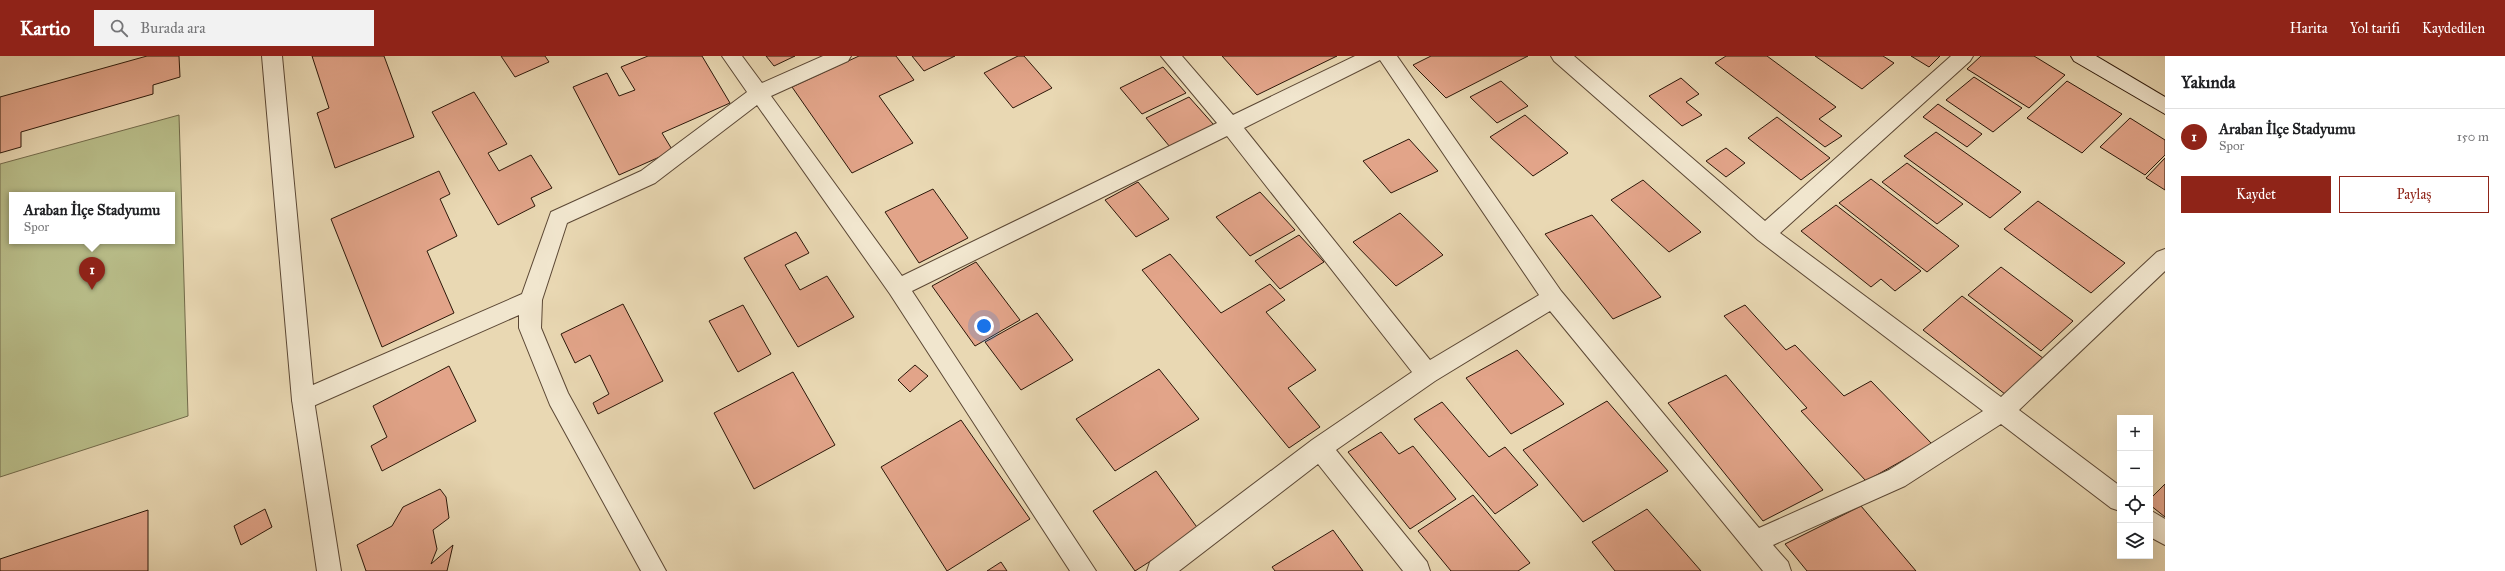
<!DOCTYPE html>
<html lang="tr">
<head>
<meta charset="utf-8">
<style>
  :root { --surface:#fff; --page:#f2f2f2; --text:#202124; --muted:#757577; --line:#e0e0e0; --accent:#8f2418 }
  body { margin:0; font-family:"IM FELL Great Primer",serif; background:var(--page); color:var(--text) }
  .controls { position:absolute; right:12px; bottom:12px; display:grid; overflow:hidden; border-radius:0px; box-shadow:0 4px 16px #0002 }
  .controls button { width:36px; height:36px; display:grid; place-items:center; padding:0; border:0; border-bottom:1px solid var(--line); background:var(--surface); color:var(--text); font:20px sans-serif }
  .you { position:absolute; left:984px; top:270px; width:14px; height:14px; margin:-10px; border:3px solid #fff; border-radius:50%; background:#1a73e8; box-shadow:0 0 0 6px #1a73e833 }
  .badge { display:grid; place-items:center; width:26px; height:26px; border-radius:50%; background:var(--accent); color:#fff; font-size:13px; font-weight:700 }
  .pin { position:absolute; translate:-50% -33px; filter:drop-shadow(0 1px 2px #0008) }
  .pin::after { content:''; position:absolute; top:21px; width:14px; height:12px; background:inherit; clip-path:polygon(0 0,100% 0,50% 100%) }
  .popup { position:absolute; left:9px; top:136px; width:166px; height:52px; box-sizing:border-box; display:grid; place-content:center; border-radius:0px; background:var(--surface); filter:drop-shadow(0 1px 3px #0005); font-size:13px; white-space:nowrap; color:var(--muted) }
  .popup b { font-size:15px; color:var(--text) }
  .popup::after { content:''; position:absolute; left:50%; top:100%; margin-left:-8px; border:8px solid transparent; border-top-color:var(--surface) }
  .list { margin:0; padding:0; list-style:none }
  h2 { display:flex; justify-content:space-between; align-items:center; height:52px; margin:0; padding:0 16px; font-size:17px }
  h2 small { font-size:13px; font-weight:400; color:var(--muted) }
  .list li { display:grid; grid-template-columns:26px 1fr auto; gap:12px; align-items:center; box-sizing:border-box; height:56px; padding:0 16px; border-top:1px solid var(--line) }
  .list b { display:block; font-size:15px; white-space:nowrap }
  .list p { margin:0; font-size:13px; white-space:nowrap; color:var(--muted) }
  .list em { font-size:13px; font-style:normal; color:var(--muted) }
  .actions { display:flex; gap:8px; padding:12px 16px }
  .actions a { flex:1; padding:9px 0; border:1px solid var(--accent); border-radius:0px; text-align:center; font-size:14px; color:var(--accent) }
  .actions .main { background:var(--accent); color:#fff }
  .icon { flex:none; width:22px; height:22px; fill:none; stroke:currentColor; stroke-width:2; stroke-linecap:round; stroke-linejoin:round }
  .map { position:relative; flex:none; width:2165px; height:515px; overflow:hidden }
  header { display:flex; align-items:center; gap:24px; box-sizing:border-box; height:56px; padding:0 20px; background:var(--accent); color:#fff }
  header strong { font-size:19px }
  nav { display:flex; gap:22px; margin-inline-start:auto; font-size:14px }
  .search { width:280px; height:36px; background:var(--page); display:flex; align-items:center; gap:10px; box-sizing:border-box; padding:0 14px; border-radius:0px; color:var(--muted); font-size:15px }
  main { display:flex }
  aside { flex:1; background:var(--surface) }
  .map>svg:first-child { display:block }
  .green { fill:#b9be8a; stroke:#726a4a; fill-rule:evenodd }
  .building { fill:#e2a489; stroke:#2c1709 }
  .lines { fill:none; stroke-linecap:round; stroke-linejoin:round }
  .lane-casing { stroke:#5b4734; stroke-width:2 }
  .street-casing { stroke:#5b4734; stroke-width:2 }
  .secondary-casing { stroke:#2c1709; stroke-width:2 }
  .lane { fill:#f1e6ce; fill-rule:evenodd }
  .street { fill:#f1e6ce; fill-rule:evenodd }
  .secondary { fill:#f1e6ce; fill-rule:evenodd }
</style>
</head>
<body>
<header>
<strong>Kartio</strong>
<div class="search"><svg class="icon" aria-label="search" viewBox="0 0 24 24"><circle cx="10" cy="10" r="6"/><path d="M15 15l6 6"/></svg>Burada ara</div>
<nav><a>Harita</a><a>Yol tarifi</a><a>Kaydedilen</a></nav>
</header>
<main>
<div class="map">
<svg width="2165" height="515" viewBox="0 0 2165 515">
  <rect width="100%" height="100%" fill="#e9d8b3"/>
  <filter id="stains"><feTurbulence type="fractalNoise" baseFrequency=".005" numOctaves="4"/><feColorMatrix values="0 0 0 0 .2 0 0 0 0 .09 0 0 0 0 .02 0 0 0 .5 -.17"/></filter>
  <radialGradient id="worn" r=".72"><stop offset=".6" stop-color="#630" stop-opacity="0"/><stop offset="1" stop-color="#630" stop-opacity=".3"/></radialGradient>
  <path class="green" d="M 179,59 L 188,360 L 0,421 L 0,108 ZM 12,139 L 172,139 L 172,185 L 12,185 Z"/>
  <g class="building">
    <path d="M 147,0 L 179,0 L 180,21 L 153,29 L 153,38 L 21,76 L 21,91 L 0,97 L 0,41 Z"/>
    <path d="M 312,0 L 384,0 L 414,81 L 335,112 L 317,57 L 329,52 Z"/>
    <path d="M 501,0 L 545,0 L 549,6 L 515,21 Z"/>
    <path d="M 648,0 L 702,0 L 730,47 L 662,77 L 673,95 L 619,119 L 573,31 L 607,17 L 619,40 L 635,34 L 621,11 Z"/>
    <path d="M 766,0 L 795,0 L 774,10 Z"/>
    <path d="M 859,0 L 896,0 L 914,24 L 879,40 L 913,87 L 852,117 L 792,31 Z"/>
    <path d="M 912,0 L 955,0 L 924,15 Z"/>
    <path d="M 1018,0 L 1024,0 L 1052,32 L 1013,52 L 984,17 Z"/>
    <path d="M 1222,0 L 1337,0 L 1257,39 Z"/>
    <path d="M 1431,0 L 1528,0 L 1446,42 L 1413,9 Z"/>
    <path d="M 1726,0 L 1767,0 L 1836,51 L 1819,63 L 1842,80 L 1825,91 L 1715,7 Z"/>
    <path d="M 1815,0 L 1883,0 L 1894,7 L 1862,33 Z"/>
    <path d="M 1911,0 L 1940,0 L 1929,11 Z"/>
    <path d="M 1981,0 L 2034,0 L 2065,19 L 2029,52 L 1967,13 Z"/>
    <path d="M 1163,11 L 1186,37 L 1142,58 L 1120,32 Z"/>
    <path d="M 1974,21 L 2022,52 L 1993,76 L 1946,44 Z"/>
    <path d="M 1681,22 L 1699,38 L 1686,46 L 1702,59 L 1682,70 L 1649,40 Z"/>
    <path d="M 1501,25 L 1528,50 L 1497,67 L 1470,41 Z"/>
    <path d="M 2067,25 L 2122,58 L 2082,97 L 2027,62 Z"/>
    <path d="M 474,36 L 507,88 L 488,97 L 499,115 L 531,99 L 552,132 L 531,142 L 535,150 L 498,169 L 432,56 Z"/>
    <path d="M 1189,41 L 1214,69 L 1170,91 L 1146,62 Z"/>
    <path d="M 1938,48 L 1982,78 L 1967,91 L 1923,61 Z"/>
    <path d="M 1525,59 L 1568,97 L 1533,120 L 1490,81 Z"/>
    <path d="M 1777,61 L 1830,102 L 1801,124 L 1748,82 Z"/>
    <path d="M 2130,62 L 2165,84 L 2165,99 L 2145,119 L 2100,91 Z"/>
    <path d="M 1936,76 L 2021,136 L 1990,162 L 1904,100 Z"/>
    <path d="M 1409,83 L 1438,115 L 1391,137 L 1363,105 Z"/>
    <path d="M 1726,92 L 1745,107 L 1726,121 L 1706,105 Z"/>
    <path d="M 2165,102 L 2165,134 L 2146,122 Z"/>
    <path d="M 1907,107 L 1963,148 L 1937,168 L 1882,126 Z"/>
    <path d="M 439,115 L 450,138 L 440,143 L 457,180 L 427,195 L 454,257 L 382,291 L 331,163 Z"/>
    <path d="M 1871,123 L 1959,190 L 1927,216 L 1839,147 Z"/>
    <path d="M 1643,124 L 1701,176 L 1669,196 L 1611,144 Z"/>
    <path d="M 1138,126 L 1169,163 L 1136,181 L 1105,144 Z"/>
    <path d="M 933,133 L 968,182 L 919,207 L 885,156 Z"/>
    <path d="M 1260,136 L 1295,174 L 1250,200 L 1216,161 Z"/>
    <path d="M 2038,145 L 2125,207 L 2091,237 L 2004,173 Z"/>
    <path d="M 1836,149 L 1921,215 L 1895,235 L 1881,223 L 1871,231 L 1801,175 Z"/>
    <path d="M 1400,157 L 1443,199 L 1396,230 L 1353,186 Z"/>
    <path d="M 1592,159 L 1661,241 L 1613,263 L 1545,178 Z"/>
    <path d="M 796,176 L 809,197 L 785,209 L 800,234 L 827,220 L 854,261 L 798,291 L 744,202 Z"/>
    <path d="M 1299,179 L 1324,206 L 1280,233 L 1255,205 Z"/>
    <path d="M 1170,198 L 1221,257 L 1270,228 L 1285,244 L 1266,256 L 1316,314 L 1288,332 L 1320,371 L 1289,392 L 1142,214 Z"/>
    <path d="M 976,206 L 1020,264 L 975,290 L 932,230 Z"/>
    <path d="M 2001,211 L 2073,265 L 2041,295 L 1968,239 Z"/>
    <path d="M 1962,240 L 2048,306 L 2010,342 L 1923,274 Z"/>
    <path d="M 623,248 L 663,325 L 598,358 L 593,347 L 609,338 L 590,299 L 575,307 L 561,278 Z"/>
    <path d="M 743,249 L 771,298 L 738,316 L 709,265 Z"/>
    <path d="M 1745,249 L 1786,294 L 1795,289 L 1844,340 L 1871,325 L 1932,388 L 1866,425 L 1801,355 L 1807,352 L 1724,260 Z"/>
    <path d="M 1037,257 L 1073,304 L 1021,334 L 985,286 Z"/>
    <path d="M 1517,294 L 1564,348 L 1511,378 L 1466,322 Z"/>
    <path d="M 915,309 L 928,320 L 910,336 L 898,324 Z"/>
    <path d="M 449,310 L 476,365 L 382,415 L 371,390 L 387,381 L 373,350 Z"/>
    <path d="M 1159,313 L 1199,363 L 1115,415 L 1076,363 Z"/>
    <path d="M 793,316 L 835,389 L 754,433 L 714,357 Z"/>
    <path d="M 1726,319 L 1823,434 L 1763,465 L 1668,347 Z"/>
    <path d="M 1607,345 L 1668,415 L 1583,466 L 1523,394 Z"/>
    <path d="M 1442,346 L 1489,401 L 1505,391 L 1538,429 L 1495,458 L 1414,363 Z"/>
    <path d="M 961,364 L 1030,463 L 947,515 L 881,411 Z"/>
    <path d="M 1381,376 L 1399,398 L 1413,390 L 1456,443 L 1410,473 L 1348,396 Z"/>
    <path d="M 1156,415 L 1199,474 L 1135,515 L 1093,455 Z"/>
    <path d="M 2165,428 L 2165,461 L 2150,449 L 2150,443 Z"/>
    <path d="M 440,433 L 446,441 L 449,462 L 433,474 L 437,493 L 431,508 L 453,489 L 447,515 L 366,515 L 357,489 L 392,470 L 403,451 Z"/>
    <path d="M 1473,439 L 1530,507 L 1518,515 L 1451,515 L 1418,475 Z"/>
    <path d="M 1861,450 L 1916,515 L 1807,515 L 1785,488 Z"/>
    <path d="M 265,453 L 272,471 L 241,489 L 234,470 Z"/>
    <path d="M 1647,453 L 1701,515 L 1615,515 L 1592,486 Z"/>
    <path d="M 148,454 L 148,515 L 0,515 L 0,503 Z"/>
    <path d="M 1333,474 L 1363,515 L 1275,515 L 1272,511 Z"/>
    <path d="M 1001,506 L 1007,515 L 987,515 Z"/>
  </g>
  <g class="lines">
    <g class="lane-casing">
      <path id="lane" d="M 303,334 L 311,337 L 314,344 L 341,515 L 317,515 L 292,344 L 295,337 Z"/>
    </g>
    <g class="street-casing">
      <g id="street">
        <path d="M 262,0 L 282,0 L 313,329 L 522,238 L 551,156 L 641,115 L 747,36 L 722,0 L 742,0 L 762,27 L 823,0 L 851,0 L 848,5 L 771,40 L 902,220 L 1217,67 L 1161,0 L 1182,0 L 1233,59 L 1355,0 L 1397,0 L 1561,235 L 1759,472 L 1889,414 L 1983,355 L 1758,184 L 1554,5 L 1551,0 L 1574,0 L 1765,165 L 1951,0 L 1973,0 L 1970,5 L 1780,177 L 2001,341 L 2157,196 L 2165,193 L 2165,215 L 2019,354 L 2120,430 L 2120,455 L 2111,452 L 2001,368 L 1905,430 L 1773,489 L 1788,506 L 1791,515 L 1763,515 L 1550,255 L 1435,325 L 1336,394 L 1427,506 L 1430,515 L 1403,515 L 1318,408 L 1179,515 L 1147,515 L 1150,506 L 1312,384 L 1412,316 L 1227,80 L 912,235 L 1096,515 L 1070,515 L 890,238 L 757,49 L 655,127 L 567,167 L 542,244 L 541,272 L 568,337 L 666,515 L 641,515 L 550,349 L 519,272 L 519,259 L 311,351 L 303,354 L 295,351 L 292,344 ZM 1380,4 L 1539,239 L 1430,304 L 1244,72 Z"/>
        <path d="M 2150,454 L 2165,463 L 2165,489 L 2150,481 Z"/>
      </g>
    </g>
    <g class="secondary-casing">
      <path id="secondary" d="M 2071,0 L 2096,0 L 2165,41 L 2165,58 L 2074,5 Z"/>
    </g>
    <use href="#lane" class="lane"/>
    <use href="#street" class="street"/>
    <use href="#secondary" class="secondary"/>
  </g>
  <rect width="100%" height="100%" filter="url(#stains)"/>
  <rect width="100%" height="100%" fill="url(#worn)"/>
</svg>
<div class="controls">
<button>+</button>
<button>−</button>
<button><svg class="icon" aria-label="locate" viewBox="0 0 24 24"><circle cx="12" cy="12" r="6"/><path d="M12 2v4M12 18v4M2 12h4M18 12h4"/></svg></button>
<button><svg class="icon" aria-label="layers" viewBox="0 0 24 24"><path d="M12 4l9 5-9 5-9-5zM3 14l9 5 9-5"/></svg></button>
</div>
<div class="you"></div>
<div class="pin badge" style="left:92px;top:234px">1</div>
<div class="popup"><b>Araban İlçe Stadyumu</b>Spor</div>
</div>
<aside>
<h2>Yakında<small></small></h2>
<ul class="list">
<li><span class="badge">1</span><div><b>Araban İlçe Stadyumu</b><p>Spor</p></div><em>150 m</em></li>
</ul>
<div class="actions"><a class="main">Kaydet</a><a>Paylaş</a></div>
</aside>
</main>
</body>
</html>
